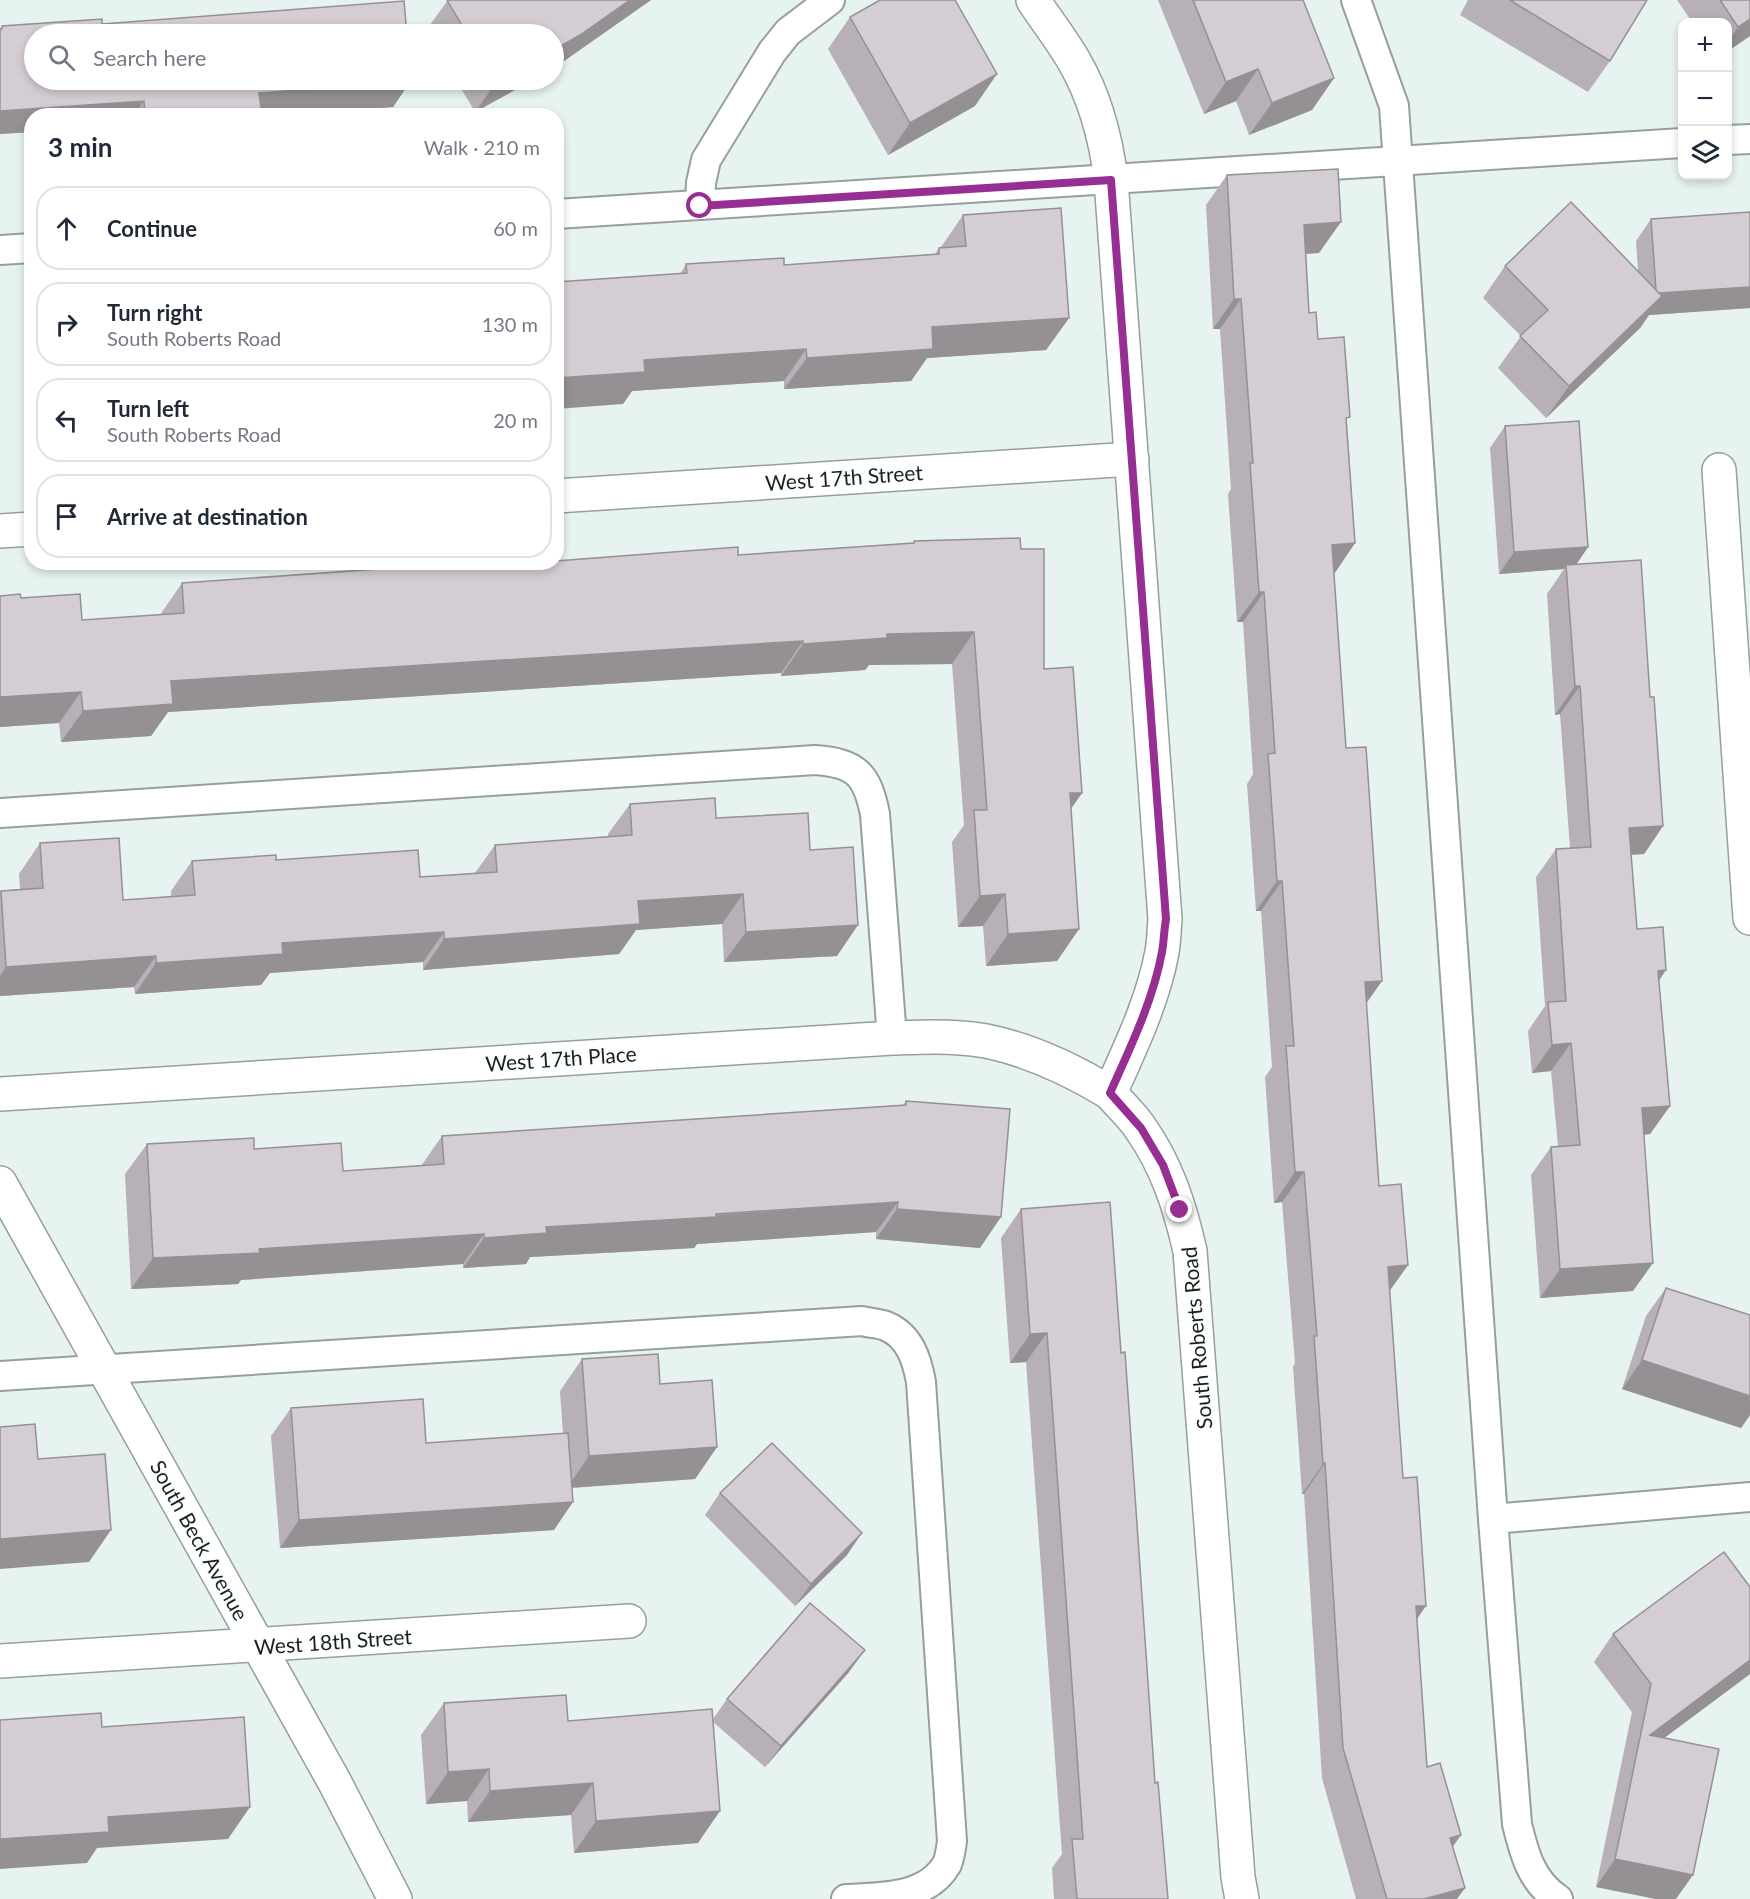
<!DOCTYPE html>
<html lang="en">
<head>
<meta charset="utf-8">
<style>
  :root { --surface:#fff; --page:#f6f6f7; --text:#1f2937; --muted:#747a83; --line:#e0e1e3 }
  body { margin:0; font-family:Lato,sans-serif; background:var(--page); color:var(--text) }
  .controls { position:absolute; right:18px; top:18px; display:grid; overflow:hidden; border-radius:12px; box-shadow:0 3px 9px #0003 }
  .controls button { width:54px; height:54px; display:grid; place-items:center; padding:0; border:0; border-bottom:2px solid var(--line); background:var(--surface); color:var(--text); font:30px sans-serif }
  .stop { position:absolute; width:18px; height:18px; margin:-14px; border:4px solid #972e92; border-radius:50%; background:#fff }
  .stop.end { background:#972e92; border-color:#fff; box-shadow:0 2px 6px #0008 }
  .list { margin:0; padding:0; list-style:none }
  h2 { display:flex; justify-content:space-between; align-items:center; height:78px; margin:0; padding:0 24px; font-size:26px }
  h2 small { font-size:20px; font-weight:400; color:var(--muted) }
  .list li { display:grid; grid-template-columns:39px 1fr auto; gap:18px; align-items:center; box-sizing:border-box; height:84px; margin:0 12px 12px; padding:0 12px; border:2px solid var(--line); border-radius:24px }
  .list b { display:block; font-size:22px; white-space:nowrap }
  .list p { margin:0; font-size:20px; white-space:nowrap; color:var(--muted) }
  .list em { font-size:20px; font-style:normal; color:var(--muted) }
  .icon { flex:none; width:33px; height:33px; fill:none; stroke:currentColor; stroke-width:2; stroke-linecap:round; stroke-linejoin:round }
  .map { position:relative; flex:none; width:1750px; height:1899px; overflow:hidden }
  .search { position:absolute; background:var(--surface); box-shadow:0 3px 9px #0003; left:24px; top:24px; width:540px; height:66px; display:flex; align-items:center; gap:15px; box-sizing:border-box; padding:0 21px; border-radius:33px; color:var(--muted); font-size:22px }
  .panel { position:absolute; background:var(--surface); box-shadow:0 3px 9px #0003; left:24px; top:108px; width:540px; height:462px; border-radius:24px }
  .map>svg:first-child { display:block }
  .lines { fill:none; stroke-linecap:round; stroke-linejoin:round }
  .service-casing { stroke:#95a09e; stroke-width:32 }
  .minor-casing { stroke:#95a09e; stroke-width:36 }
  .service { stroke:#fff; stroke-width:28 }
  .minor { stroke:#fff; stroke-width:33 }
  .wall { fill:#b7b0b6 }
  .shaded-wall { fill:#959094 }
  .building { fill:#d5cdd4; stroke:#959094; stroke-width:1.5 }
  .route { stroke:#972e92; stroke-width:8 }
  .labels { text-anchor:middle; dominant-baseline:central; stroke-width:4.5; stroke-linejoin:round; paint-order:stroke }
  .street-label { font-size:21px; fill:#1b201f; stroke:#fafffe }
</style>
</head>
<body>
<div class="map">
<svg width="1750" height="1899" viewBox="0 0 1750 1899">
  <rect width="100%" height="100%" fill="#e7f3f1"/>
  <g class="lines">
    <g class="service-casing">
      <g id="service">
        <path d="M 1356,0 L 1394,106 L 1493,1519"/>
        <path d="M 1728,140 L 1750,139"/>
        <path d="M 700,205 L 701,183 L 706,160 L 772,52 L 788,32 L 830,0"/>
        <path d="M 556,214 L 1682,143"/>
        <path d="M 0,250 L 32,248"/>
        <path d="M 0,813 L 815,760 C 856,763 867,774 875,814 L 892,1038"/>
        <path d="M 0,1376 L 862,1321 C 869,1323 879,1323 886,1326 C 910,1336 917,1360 921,1382 L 952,1841 C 951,1848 950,1857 947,1864 C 927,1899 881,1897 846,1899"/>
        <path d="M 1558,1899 C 1531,1881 1524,1853 1517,1824 L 1493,1519 L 1750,1497"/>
      </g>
    </g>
    <g class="minor-casing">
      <g id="minor">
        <path d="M 1033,0 C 1046,20 1062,40 1074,61 C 1095,97 1106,139 1111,180 L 1165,919 C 1164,930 1164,941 1162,952 C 1153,1001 1130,1048 1110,1093 C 1120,1105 1133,1116 1141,1129 C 1167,1166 1180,1207 1190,1251 L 1238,1877 L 1242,1899"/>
        <path d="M 1719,470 L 1750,918"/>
        <path d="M 556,496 L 1132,459"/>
        <path d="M 0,531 L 32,529"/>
        <path d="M 0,1094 L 892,1038 C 926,1037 962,1035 995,1043 C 1037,1053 1074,1071 1110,1093"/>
        <path d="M 0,1183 L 334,1781 L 395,1899"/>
        <path d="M 0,1661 L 629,1621"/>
      </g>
    </g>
    <use href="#service" class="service"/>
    <use href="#minor" class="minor"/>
  </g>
  <g class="wall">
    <path d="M 448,0 L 651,0 L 554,68 L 554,34 L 430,34 L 427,29 Z"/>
    <path d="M 1158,0 L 1303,0 L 1334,78 L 1312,110 L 1249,135 L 1236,101 L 1204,114 Z"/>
    <path d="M 1468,0 L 1647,0 L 1610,61 L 1588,92 L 1460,15 Z"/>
    <path d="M 1677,0 L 1750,0 L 1750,36 L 1728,51 L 1728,22 L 1692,22 Z"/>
    <path d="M 850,17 L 975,106 L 888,155 L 828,49 Z"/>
    <path d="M 102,24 L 410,82 L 393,107 L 270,116 L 32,116 L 32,132 L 0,134 L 0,29 L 2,26 Z"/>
    <path d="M 456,80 L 533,80 L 475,112 Z"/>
    <path d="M 1227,175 L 1319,253 L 1306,254 L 1309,313 L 1347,422 L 1355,543 L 1334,574 L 1346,748 L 1366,1004 L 1379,1186 L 1408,1265 L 1389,1291 L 1403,1478 L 1416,1620 L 1427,1767 L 1452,1847 L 1457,1899 L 1356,1899 L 1322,1778 L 1304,1494 L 1302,1494 L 1293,1367 L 1295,1363 L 1282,1202 L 1274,1203 L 1265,1077 L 1272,1067 L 1261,911 L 1256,911 L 1247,784 L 1253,774 L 1243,622 L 1237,622 L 1228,494 L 1231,489 L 1220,329 L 1213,329 L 1206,205 Z"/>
    <path d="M 1750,212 L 1750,308 L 1649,315 L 1640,328 L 1546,418 L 1498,368 L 1521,336 L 1483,298 L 1505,266 L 1638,271 L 1636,241 L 1651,219 Z"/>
    <path d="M 963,215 L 1069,318 L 1046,350 L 927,358 L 911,381 L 784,389 L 784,381 L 632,391 L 623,404 L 680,274 L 686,264 L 784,265 L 935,254 L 939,248 L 941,248 L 941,247 Z"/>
    <path d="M 1505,426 L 1588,547 L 1576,565 L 1650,697 L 1663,826 L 1644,854 L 1631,855 L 1637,929 L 1666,970 L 1659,981 L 1670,1106 L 1650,1134 L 1644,1135 L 1633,1291 L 1540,1298 L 1531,1175 L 1551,1147 L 1558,1146 L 1551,1071 L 1532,1073 L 1528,1031 L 1545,1006 L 1536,877 L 1556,849 L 1570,848 L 1560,714 L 1555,715 L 1547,594 L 1564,569 L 1499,574 L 1490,448 Z"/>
    <path d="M 914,541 L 1021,549 L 1044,669 L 1082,793 L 1071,809 L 1079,929 L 1057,961 L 986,966 L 983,926 L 958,927 L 952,842 L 964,825 L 952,664 L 869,665 L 865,670 L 781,676 L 781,673 L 168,712 L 151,736 L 61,742 L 59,723 L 0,727 L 0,596 L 21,598 L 82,620 L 160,615 L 182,583 L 738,555 L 913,543 Z"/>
    <path d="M 630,804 L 716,818 L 810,850 L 837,956 L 724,962 L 722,924 L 636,930 L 619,954 L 423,970 L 423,962 L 270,973 L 261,985 L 135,994 L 134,987 L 0,996 L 0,892 L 1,891 L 20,889 L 19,874 L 40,843 L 123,900 L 171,896 L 171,891 L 192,861 L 276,860 L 420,877 L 475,873 L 495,845 L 608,837 L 608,834 Z"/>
    <path d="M 906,1101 L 980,1248 L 876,1239 L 876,1232 L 697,1244 L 694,1248 L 530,1257 L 526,1264 L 463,1268 L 463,1264 L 241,1280 L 238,1284 L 131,1289 L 125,1174 L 147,1144 L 254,1149 L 343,1171 L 421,1166 L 442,1136 L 903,1105 Z"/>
    <path d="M 1021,1209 L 1121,1353 L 1155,1783 L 1168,1899 L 1054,1899 L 1052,1868 L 1062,1854 L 1026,1362 L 1010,1363 L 1001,1238 Z"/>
    <path d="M 1666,1288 L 1750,1315 L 1750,1415 L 1741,1428 L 1622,1389 L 1646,1316 Z"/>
    <path d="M 582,1359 L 660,1384 L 717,1447 L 695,1479 L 572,1488 L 554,1530 L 280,1548 L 271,1436 L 291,1408 L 426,1443 L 563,1434 L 560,1391 Z"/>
    <path d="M 720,1493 L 847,1555 L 795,1606 L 705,1515 Z"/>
    <path d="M 1750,1587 L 1750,1674 L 1664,1738 L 1676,1899 L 1656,1899 L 1596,1887 L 1632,1712 L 1594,1662 L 1613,1634 Z"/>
    <path d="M 849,1672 L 765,1767 L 713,1722 L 698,1843 L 574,1853 L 571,1815 L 468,1822 L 467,1801 L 426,1804 L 421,1735 L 444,1703 L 568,1721 L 713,1719 L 727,1699 Z"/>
  </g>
  <g class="shaded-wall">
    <path d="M 630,0 L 651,0 L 554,68 L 554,50 Z"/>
    <path d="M 1750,19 L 1750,36 L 1728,51 L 1728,42 L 1738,27 Z"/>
    <path d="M 1258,69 L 1236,101 L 1204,114 L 1226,82 Z"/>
    <path d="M 997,74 L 975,106 L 888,155 L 910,123 Z"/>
    <path d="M 1334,78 L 1312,110 L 1249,135 L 1272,103 Z"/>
    <path d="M 502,80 L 533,80 L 475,112 L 495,84 Z"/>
    <path d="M 410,82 L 393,107 L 270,116 L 179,116 L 259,93 Z"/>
    <path d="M 144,101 L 134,116 L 32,116 L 32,132 L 0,134 L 0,111 Z"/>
    <path d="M 1341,222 L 1319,253 L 1283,255 L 1304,225 Z"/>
    <path d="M 1750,287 L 1750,308 L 1649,315 L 1640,328 L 1546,418 L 1569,386 L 1656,293 Z"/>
    <path d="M 1234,299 L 1241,299 L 1220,329 L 1213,329 Z"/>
    <path d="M 1069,318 L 1046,350 L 927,358 L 911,381 L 784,389 L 807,358 L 932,327 Z"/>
    <path d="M 806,349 L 784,381 L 632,391 L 623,404 L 556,409 L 556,378 L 644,360 Z"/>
    <path d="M 1355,543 L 1334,574 L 1332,545 Z"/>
    <path d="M 1588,547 L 1573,569 L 1566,565 L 1564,569 L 1499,574 L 1514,552 Z"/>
    <path d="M 1259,592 L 1264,592 L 1243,622 L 1237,622 Z"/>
    <path d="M 974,632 L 952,664 L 869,665 L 865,670 L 781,676 L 803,644 L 887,634 Z"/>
    <path d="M 803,641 L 781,673 L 168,712 L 151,736 L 61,742 L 83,711 L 171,681 Z"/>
    <path d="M 1575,686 L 1580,686 L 1560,714 L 1555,715 Z"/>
    <path d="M 81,692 L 59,723 L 0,727 L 0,697 Z"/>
    <path d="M 1070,793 L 1082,793 L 1060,824 Z"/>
    <path d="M 1663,826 L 1644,854 L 1610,856 L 1629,828 Z"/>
    <path d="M 1277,881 L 1282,881 L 1261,911 L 1256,911 Z"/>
    <path d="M 743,894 L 722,924 L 636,930 L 619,954 L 423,970 L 444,939 L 638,901 Z"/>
    <path d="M 1005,894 L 983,926 L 958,927 L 980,896 Z"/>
    <path d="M 858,925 L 837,956 L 724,962 L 746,932 Z"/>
    <path d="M 1079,929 L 1057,961 L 986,966 L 1008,934 Z"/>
    <path d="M 444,932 L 423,962 L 270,973 L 261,985 L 135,994 L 156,963 L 282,943 Z"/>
    <path d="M 156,956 L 134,987 L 0,996 L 0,976 L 6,967 Z"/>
    <path d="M 1666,970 L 1646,998 L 1658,971 Z"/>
    <path d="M 1382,981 L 1361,1011 L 1365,982 Z"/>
    <path d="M 1571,1043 L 1551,1071 L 1532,1073 L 1552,1045 Z"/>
    <path d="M 1670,1106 L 1650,1134 L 1622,1137 L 1642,1108 Z"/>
    <path d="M 1295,1172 L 1304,1172 L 1282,1202 L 1274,1203 Z"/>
    <path d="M 898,1202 L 876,1232 L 697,1244 L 694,1248 L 530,1257 L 526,1264 L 463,1268 L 484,1238 L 546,1227 Z"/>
    <path d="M 897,1209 L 1001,1217 L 980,1248 L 876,1239 Z"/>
    <path d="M 484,1234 L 463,1264 L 241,1280 L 238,1284 L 131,1289 L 153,1258 L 259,1249 Z"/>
    <path d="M 1653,1263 L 1633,1291 L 1540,1298 L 1560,1269 Z"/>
    <path d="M 1408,1265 L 1386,1296 L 1388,1267 Z"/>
    <path d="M 1047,1333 L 1026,1362 L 1010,1363 L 1030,1334 Z"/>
    <path d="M 1642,1360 L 1750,1396 L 1750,1415 L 1741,1428 L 1622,1389 Z"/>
    <path d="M 717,1447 L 695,1479 L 567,1488 L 589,1456 Z"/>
    <path d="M 1325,1463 L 1304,1494 L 1302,1494 L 1323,1464 Z"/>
    <path d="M 573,1502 L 554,1530 L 280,1548 L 299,1520 Z"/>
    <path d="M 111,1530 L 89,1562 L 0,1569 L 0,1539 Z"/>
    <path d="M 862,1533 L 847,1555 L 795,1606 L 811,1584 Z"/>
    <path d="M 1416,1606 L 1426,1606 L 1405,1636 Z"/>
    <path d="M 865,1650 L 849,1672 L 765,1767 L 781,1746 Z"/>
    <path d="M 1750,1660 L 1750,1674 L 1636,1759 L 1650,1735 Z"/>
    <path d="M 489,1769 L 467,1801 L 426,1804 L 448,1772 Z"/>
    <path d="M 593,1783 L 571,1815 L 468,1822 L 490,1791 Z"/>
    <path d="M 250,1807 L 228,1839 L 97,1848 L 87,1863 L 0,1869 L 0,1839 L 108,1817 Z"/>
    <path d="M 720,1811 L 698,1843 L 574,1853 L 596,1821 Z"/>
    <path d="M 1461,1835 L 1440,1865 L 1450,1838 Z"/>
    <path d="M 1615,1859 L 1693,1875 L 1676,1899 L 1656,1899 L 1596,1887 Z"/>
    <path d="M 1465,1888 L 1457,1899 L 1424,1899 Z"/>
  </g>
  <g class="building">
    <path d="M 447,0 L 630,0 L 580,35 L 554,50 L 554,34 L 467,34 Z"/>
    <path d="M 880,0 L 955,0 L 997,74 L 910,123 L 850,17 Z"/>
    <path d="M 1193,0 L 1303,0 L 1334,78 L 1272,103 L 1258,69 L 1226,82 Z"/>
    <path d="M 1510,0 L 1647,0 L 1610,61 Z"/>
    <path d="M 1720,0 L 1750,0 L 1750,19 L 1738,27 Z"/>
    <path d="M 404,1 L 407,34 L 34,34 L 34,80 L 410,80 L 410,82 L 259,93 L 261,109 L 179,116 L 145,116 L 144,101 L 0,111 L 0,29 L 2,29 L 2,26 L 102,19 L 102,24 Z"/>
    <path d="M 493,80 L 502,80 L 495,84 Z"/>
    <path d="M 1338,169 L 1341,222 L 1304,225 L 1309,313 L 1316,312 L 1318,339 L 1344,337 L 1350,417 L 1346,418 L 1355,543 L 1332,545 L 1346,748 L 1366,747 L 1382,981 L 1365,982 L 1379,1186 L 1401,1184 L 1408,1265 L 1388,1267 L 1403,1478 L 1417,1477 L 1426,1606 L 1416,1606 L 1427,1767 L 1440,1763 L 1461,1835 L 1450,1838 L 1465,1888 L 1424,1899 L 1387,1899 L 1343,1748 L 1325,1463 L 1323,1464 L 1314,1336 L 1317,1336 L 1304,1172 L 1295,1172 L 1286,1046 L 1294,1046 L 1282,881 L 1277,881 L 1268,754 L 1275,753 L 1264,592 L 1259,592 L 1250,463 L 1253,463 L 1241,299 L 1234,299 L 1227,175 Z"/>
    <path d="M 1571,202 L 1662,296 L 1569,386 L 1520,336 L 1548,310 L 1505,266 Z"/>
    <path d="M 1061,208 L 1069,318 L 932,327 L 933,349 L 807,358 L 806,349 L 644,360 L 645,372 L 556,378 L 556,282 L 687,273 L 686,264 L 784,258 L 784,265 L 939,254 L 939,248 L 966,246 L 963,215 Z"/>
    <path d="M 1750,212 L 1750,287 L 1659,293 L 1656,290 L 1651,219 Z"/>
    <path d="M 1579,421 L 1588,547 L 1514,552 L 1505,426 Z"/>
    <path d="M 1020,538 L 1021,549 L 1044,549 L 1044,669 L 1073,667 L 1082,793 L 1070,793 L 1079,929 L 1008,934 L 1005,894 L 980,896 L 974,810 L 987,810 L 974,632 L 887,634 L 887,638 L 803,644 L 803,641 L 171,681 L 173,704 L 83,711 L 81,692 L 0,697 L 0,596 L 20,594 L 21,598 L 80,594 L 82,620 L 184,613 L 182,583 L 449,564 L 449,569 L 535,562 L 556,562 L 556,561 L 738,547 L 738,555 L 914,543 L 914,541 Z"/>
    <path d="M 1641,560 L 1650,697 L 1654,697 L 1663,826 L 1629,828 L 1637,929 L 1663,927 L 1666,970 L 1658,971 L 1670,1106 L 1642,1108 L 1653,1263 L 1560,1269 L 1551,1147 L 1580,1145 L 1571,1043 L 1552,1045 L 1548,1002 L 1566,1001 L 1556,849 L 1591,847 L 1580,686 L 1575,686 L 1566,565 Z"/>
    <path d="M 715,798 L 716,818 L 808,813 L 810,850 L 853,847 L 858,925 L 746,932 L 743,894 L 638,901 L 640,924 L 444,939 L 444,932 L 282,943 L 283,954 L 156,963 L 156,956 L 6,967 L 1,891 L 43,888 L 40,843 L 119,838 L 123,900 L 195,895 L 192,861 L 276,855 L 276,860 L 418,850 L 420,877 L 497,872 L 495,845 L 632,835 L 630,804 Z"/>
    <path d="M 906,1101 L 1010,1109 L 1001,1217 L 897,1209 L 898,1202 L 716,1214 L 716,1217 L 546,1227 L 547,1233 L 484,1238 L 484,1234 L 259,1249 L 260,1253 L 153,1258 L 147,1144 L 254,1138 L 254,1149 L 341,1143 L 343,1171 L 444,1164 L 442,1136 L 906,1105 Z"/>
    <path d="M 1110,1202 L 1121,1353 L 1125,1352 L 1155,1783 L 1158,1782 L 1168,1899 L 1077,1899 L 1072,1839 L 1083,1839 L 1047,1333 L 1030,1334 L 1021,1209 Z"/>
    <path d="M 1666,1288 L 1750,1315 L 1750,1396 L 1642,1360 Z"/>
    <path d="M 658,1354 L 660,1384 L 712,1380 L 717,1447 L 589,1456 L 582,1359 Z"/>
    <path d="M 423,1399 L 426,1443 L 568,1433 L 573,1502 L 299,1520 L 291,1408 Z"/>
    <path d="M 35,1424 L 38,1459 L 105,1454 L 111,1530 L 0,1539 L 0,1427 Z"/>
    <path d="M 772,1443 L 862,1533 L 811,1584 L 720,1493 Z"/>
    <path d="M 1724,1552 L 1750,1587 L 1750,1660 L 1650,1735 L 1719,1749 L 1693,1875 L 1615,1859 L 1651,1684 L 1613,1634 Z"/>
    <path d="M 810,1603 L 865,1650 L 781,1746 L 727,1699 Z"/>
    <path d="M 566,1695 L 568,1721 L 712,1709 L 720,1811 L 596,1821 L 593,1783 L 490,1791 L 489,1769 L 448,1772 L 444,1703 Z"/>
    <path d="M 101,1713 L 102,1727 L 244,1717 L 250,1807 L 108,1817 L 109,1832 L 0,1839 L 0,1720 Z"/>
  </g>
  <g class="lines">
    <path class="route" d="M 700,206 L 1111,180 L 1166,919 C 1164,930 1164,941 1162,952 C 1153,1001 1130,1048 1110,1093 L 1141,1128 L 1163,1165 L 1180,1210"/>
  </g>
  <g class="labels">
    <g class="street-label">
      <text transform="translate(844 477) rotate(-4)">West 17th Street</text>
      <text transform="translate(561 1058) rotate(-4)">West 17th Place</text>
      <text transform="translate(1196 1338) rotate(-95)">South Roberts Road</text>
      <text transform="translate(200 1540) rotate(61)">South Beck Avenue</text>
      <text transform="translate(333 1641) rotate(-4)">West 18th Street</text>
    </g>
  </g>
</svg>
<div class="controls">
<button>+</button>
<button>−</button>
<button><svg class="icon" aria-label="layers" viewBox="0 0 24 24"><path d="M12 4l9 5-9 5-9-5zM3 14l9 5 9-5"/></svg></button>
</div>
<div class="stop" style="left:700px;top:206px"></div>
<div class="stop end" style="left:1180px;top:1210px"></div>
<div class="search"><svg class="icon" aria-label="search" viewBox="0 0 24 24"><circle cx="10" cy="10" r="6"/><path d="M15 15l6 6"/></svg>Search here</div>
<section class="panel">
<h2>3 min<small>Walk · 210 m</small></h2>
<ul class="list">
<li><svg class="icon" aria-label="ahead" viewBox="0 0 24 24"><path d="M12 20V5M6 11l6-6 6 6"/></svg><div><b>Continue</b></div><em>60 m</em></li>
<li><svg class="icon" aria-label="right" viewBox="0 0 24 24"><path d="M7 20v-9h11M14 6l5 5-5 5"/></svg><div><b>Turn right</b><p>South Roberts Road</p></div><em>130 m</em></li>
<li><svg class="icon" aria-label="left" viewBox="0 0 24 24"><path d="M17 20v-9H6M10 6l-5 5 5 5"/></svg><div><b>Turn left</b><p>South Roberts Road</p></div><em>20 m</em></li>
<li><svg class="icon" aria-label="arrive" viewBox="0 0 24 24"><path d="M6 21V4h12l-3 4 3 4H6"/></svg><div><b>Arrive at destination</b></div></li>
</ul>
</section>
</div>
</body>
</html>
